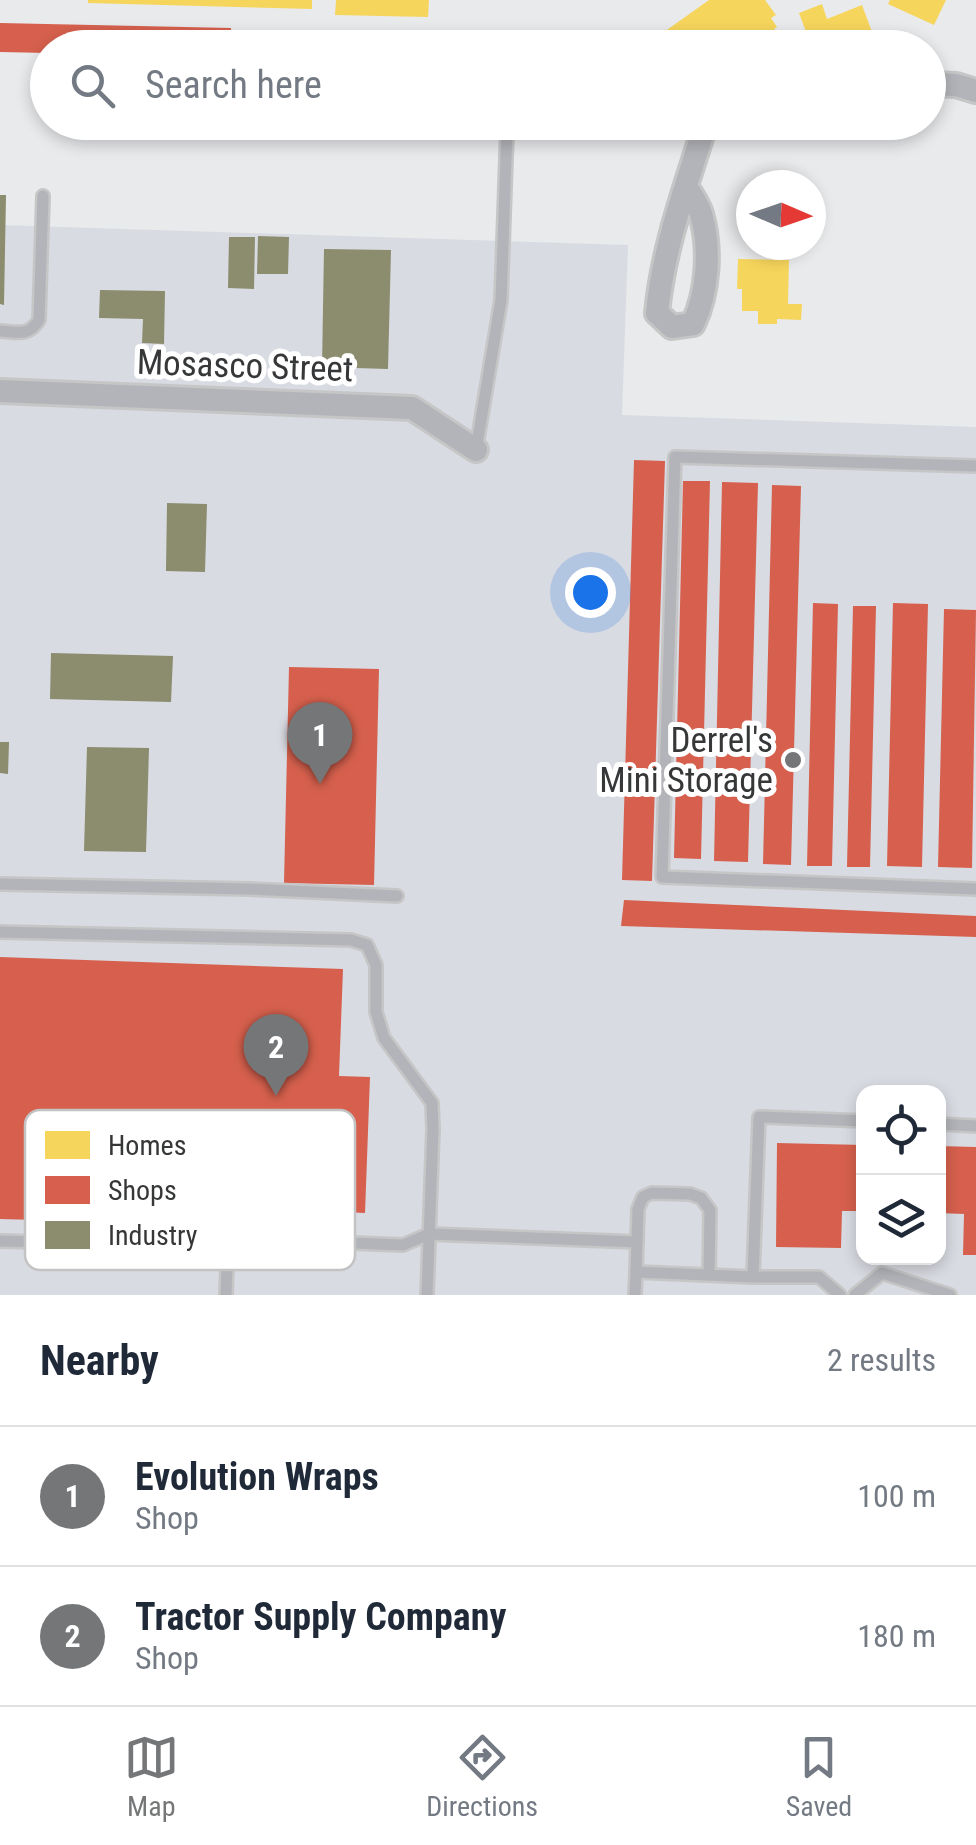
<!DOCTYPE html>
<html lang="en">
<head>
<meta charset="utf-8">
<style>
  :root { --surface:#fff; --page:#f2f2f3; --text:#1f2937; --muted:#747a83; --line:#e0e1e3; --accent:#757677 }
  body { margin:0; font-family:"Roboto Condensed",sans-serif; background:var(--page); color:var(--text) }
  .controls { position:absolute; right:30px; bottom:30px; display:grid; overflow:hidden; border-radius:20px; box-shadow:0 5px 15px #0003 }
  .controls button { width:90px; height:90px; display:grid; place-items:center; padding:0; border:0; border-bottom:2px solid var(--line); background:var(--surface); color:var(--text); font:50px sans-serif }
  .compass { position:absolute; left:736px; top:170px; width:90px; height:90px; border-radius:50%; background:var(--surface); box-shadow:0 5px 15px #0003; rotate:92deg }
  .you { position:absolute; left:590px; top:592px; width:35px; height:35px; margin:-25px; border:8px solid #fff; border-radius:50%; background:#1a73e8; box-shadow:0 0 0 15px #1a73e833 }
  .badge { display:grid; place-items:center; width:65px; height:65px; border-radius:50%; background:var(--accent); color:#fff; font-size:32px; font-weight:700 }
  .pin { position:absolute; translate:-50% -82px; filter:drop-shadow(0 2px 5px #0008) }
  .pin::after { content:''; position:absolute; top:52px; width:35px; height:30px; background:inherit; clip-path:polygon(0 0,100% 0,50% 100%) }
  .list { margin:0; padding:0; list-style:none }
  h2 { display:flex; justify-content:space-between; align-items:center; height:130px; margin:0; padding:0 40px; font-size:42px }
  h2 small { font-size:32px; font-weight:400; color:var(--muted) }
  .list li { display:grid; grid-template-columns:65px 1fr auto; gap:30px; align-items:center; box-sizing:border-box; height:140px; padding:0 40px; border-top:2px solid var(--line) }
  .list b { display:block; font-size:38px; white-space:nowrap }
  .list p { margin:0; font-size:32px; white-space:nowrap; color:var(--muted) }
  .list em { font-size:32px; font-style:normal; color:var(--muted) }
  .icon { flex:none; width:55px; height:55px; fill:none; stroke:currentColor; stroke-width:2; stroke-linecap:round; stroke-linejoin:round }
  .map { position:relative; flex:none; width:976px; height:1295px; overflow:hidden }
  .search { position:absolute; background:var(--surface); box-shadow:0 5px 15px #0003; left:30px; right:30px; top:30px; height:110px; display:flex; align-items:center; gap:25px; box-sizing:border-box; padding:0 35px; border-radius:55px; color:var(--muted); font-size:38px }
  .sheet { height:410px; background:var(--surface) }
  nav { display:flex; justify-content:space-around; align-items:center; box-sizing:border-box; height:140px; border-top:2px solid var(--line); background:var(--surface); font-size:28px; color:var(--muted) }
  nav a { display:grid; justify-items:center; gap:5px }
  nav .on { color:var(--accent) }
  .map>svg:first-child { display:block }
  .built { fill:#d9dbe2; fill-rule:evenodd }
  .homes { fill:#f6d55c }
  .shops { fill:#d6604d }
  .industry { fill:#8c8c6e }
  .lines { fill:none; stroke-linecap:round; stroke-linejoin:round }
  .lane-casing { stroke:#c6c6c7; stroke-width:16 }
  .street-casing { stroke:#c6c6c7; stroke-width:28 }
  .lane { stroke:#b3b4b9; stroke-width:11 }
  .street { stroke:#b3b4b9; stroke-width:22 }
  .poi-dot { fill:#757677; stroke:#fff; stroke-width:4 }
  .labels { text-anchor:middle; dominant-baseline:central; stroke-width:10; stroke-linejoin:round; paint-order:stroke }
  .street-label { font-size:35px; fill:#363738; stroke:#fff }
  .poi-label { font-size:35px; fill:#363738; stroke:#fff; text-anchor:end }
  .key { fill:#fff; stroke:#c3c3c3; stroke-width:2.5 }
  .key-label { font-size:28px; fill:#363738 }
</style>
</head>
<body>
<div class="map">
<svg width="976" height="1295" viewBox="0 0 976 1295">
  <rect width="100%" height="100%" fill="#e9eaec"/>
  <path class="built" d="M 0,225 L 628,245 L 622,415 L 976,427 L 976,1295 L 0,1295 ZM 864,1092 L 938,1092 L 938,1258 L 864,1258 Z"/>
  <g class="homes">
    <path d="M 88,0 L 312,0 L 312,9 L 88,3 Z"/>
    <path d="M 336,0 L 429,0 L 428,17 L 335,15 Z"/>
    <path d="M 709,0 L 765,0 L 776,15 L 771,18 L 777,27 L 774,29 L 777,33 L 756,48 L 725,48 L 717,35 L 699,48 L 674,48 L 664,32 Z"/>
    <path d="M 890,0 L 946,0 L 934,25 L 888,4 Z"/>
    <path d="M 822,4 L 827,19 L 862,5 L 878,48 L 812,48 L 799,13 Z"/>
    <path d="M 243,31 L 428,35 L 428,48 L 243,48 Z"/>
    <path d="M 738,259 L 789,260 L 788,304 L 802,304 L 801,320 L 777,319 L 777,324 L 758,324 L 758,311 L 742,311 L 742,289 L 737,289 Z"/>
  </g>
  <g class="shops">
    <path d="M 0,23 L 231,28 L 230,48 L 48,48 L 48,53 L 0,52 Z"/>
    <path d="M 634,460 L 665,461 L 652,881 L 622,880 Z"/>
    <path d="M 683,481 L 710,481 L 701,859 L 674,858 Z"/>
    <path d="M 722,482 L 758,483 L 748,862 L 714,861 Z"/>
    <path d="M 772,485 L 801,486 L 791,865 L 763,864 Z"/>
    <path d="M 813,603 L 838,604 L 832,866 L 807,866 Z"/>
    <path d="M 893,603 L 928,604 L 922,867 L 887,866 Z"/>
    <path d="M 853,606 L 876,606 L 870,867 L 847,867 Z"/>
    <path d="M 944,609 L 976,610 L 972,868 L 938,867 Z"/>
    <path d="M 289,667 L 379,669 L 374,885 L 284,883 Z"/>
    <path d="M 624,900 L 976,916 L 976,937 L 621,926 Z"/>
    <path d="M 0,957 L 343,969 L 339,1076 L 370,1077 L 365,1213 L 319,1211 L 319,1223 L 242,1220 L 242,1209 L 217,1208 L 216,1219 L 135,1217 L 135,1205 L 111,1204 L 110,1222 L 0,1219 Z"/>
    <path d="M 777,1143 L 864,1145 L 864,1211 L 842,1211 L 841,1248 L 776,1247 Z"/>
    <path d="M 938,1146 L 976,1147 L 976,1255 L 963,1255 L 964,1214 L 938,1213 Z"/>
  </g>
  <g class="industry">
    <path d="M 0,195 L 6,195 L 4,305 L 0,304 Z"/>
    <path d="M 258,236 L 289,237 L 288,274 L 257,274 Z"/>
    <path d="M 229,237 L 255,237 L 254,289 L 228,288 Z"/>
    <path d="M 324,249 L 391,250 L 388,369 L 322,367 Z"/>
    <path d="M 100,290 L 165,291 L 164,344 L 142,343 L 143,319 L 99,318 Z"/>
    <path d="M 167,503 L 207,504 L 205,572 L 166,571 Z"/>
    <path d="M 51,653 L 173,656 L 171,702 L 50,699 Z"/>
    <path d="M 0,742 L 9,742 L 8,774 L 0,773 Z"/>
    <path d="M 87,747 L 149,748 L 146,852 L 84,851 Z"/>
  </g>
  <g class="lines">
    <g class="lane-casing">
      <g id="lane">
        <path d="M 0,331 C 18,332 28,337 39,320 L 43,196"/>
        <path d="M 476,450 L 501,300 L 507,130"/>
        <path d="M 976,466 L 675,457 L 662,877 L 976,889"/>
        <path d="M 0,884 L 249,889 L 397,896"/>
        <path d="M 0,932 L 351,940 L 367,945 L 376,965 L 376,1012 L 384,1038 L 432,1103 L 433,1129 L 427,1295"/>
        <path d="M 938,1124 L 976,1126"/>
        <path d="M 228,1238 L 403,1245 L 429,1234 L 637,1242"/>
        <path d="M 0,1241 L 155,1245 L 228,1238 L 226,1295"/>
        <path d="M 636,1272 L 638,1209 L 643,1197 L 652,1193 L 690,1194 L 701,1198 L 710,1210 L 709,1275"/>
        <path d="M 635,1295 L 636,1272 L 753,1277"/>
        <path d="M 840,1295 L 819,1277 L 753,1277 L 759,1117 L 864,1121"/>
        <path d="M 855,1295 L 882,1273 L 950,1295"/>
      </g>
    </g>
    <g class="street-casing">
      <g id="street">
        <path d="M 928,84 L 956,85 L 976,91"/>
        <path d="M 686,186 C 691,195 698,204 701,214 C 711,248 708,293 693,324 L 672,327 L 657,313 C 663,250 684,192 703,132 L 708,122"/>
        <path d="M 0,391 L 412,408 L 476,450"/>
      </g>
    </g>
    <use href="#lane" class="lane"/>
    <use href="#street" class="street"/>
  </g>
  <circle class="poi-dot" cx="793" cy="760" r="10"/>
  <g class="labels">
    <g class="street-label">
      <text transform="translate(245 366) rotate(2)">Mosasco Street</text>
    </g>
    <g class="poi-label">
      <text x="773" y="740">Derrel's<tspan x="773" dy="40">Mini Storage</tspan></text>
    </g>
  </g>
  <rect x="25" y="1110" width="330" height="160" rx="15" class="key"/>
  <rect x="45" y="1131" width="45" height="28" fill="#f6d55c"/>
  <rect x="45" y="1176" width="45" height="28" fill="#d6604d"/>
  <rect x="45" y="1221" width="45" height="28" fill="#8c8c6e"/>
  <g class="key-label">
    <text x="108" y="1155">Homes</text>
    <text x="108" y="1200">Shops</text>
    <text x="108" y="1245">Industry</text>
  </g>
</svg>
<div class="controls">
<button><svg class="icon" aria-label="locate" viewBox="0 0 24 24"><circle cx="12" cy="12" r="6"/><path d="M12 2v4M12 18v4M2 12h4M18 12h4"/></svg></button>
<button><svg class="icon" aria-label="layers" viewBox="0 0 24 24"><path d="M12 4l9 5-9 5-9-5zM3 14l9 5 9-5"/></svg></button>
</div>
<svg class="compass" viewBox="-18 -18 36 36"><path d="M0-13l5 13h-10z" fill="#e53935"/><path d="M0 13l5-13h-10z" fill="#747a83"/></svg>
<div class="you"></div>
<div class="pin badge" style="left:320px;top:784px">1</div>
<div class="pin badge" style="left:276px;top:1096px">2</div>
<div class="search"><svg class="icon" aria-label="search" viewBox="0 0 24 24"><circle cx="10" cy="10" r="6"/><path d="M15 15l6 6"/></svg>Search here</div>
</div>
<section class="sheet">
<h2>Nearby<small>2 results</small></h2>
<ul class="list">
<li><span class="badge">1</span><div><b>Evolution Wraps</b><p>Shop</p></div><em>100 m</em></li>
<li><span class="badge">2</span><div><b>Tractor Supply Company</b><p>Shop</p></div><em>180 m</em></li>
</ul>
</section>
<nav>
<a class="on"><svg class="icon" aria-label="map" viewBox="0 0 24 24"><path d="M3 6l6-2 6 2 6-2v14l-6 2-6-2-6 2zM9 4v14M15 6v14"/></svg>Map</a>
<a><svg class="icon" aria-label="directions" viewBox="0 0 24 24"><path d="M12 3l9 9-9 9-9-9zM9 14v-3h6M13 9l2 2-2 2"/></svg>Directions</a>
<a><svg class="icon" aria-label="saved" viewBox="0 0 24 24"><path d="M7 4h10v16l-5-4-5 4z"/></svg>Saved</a>
</nav>
</body>
</html>
